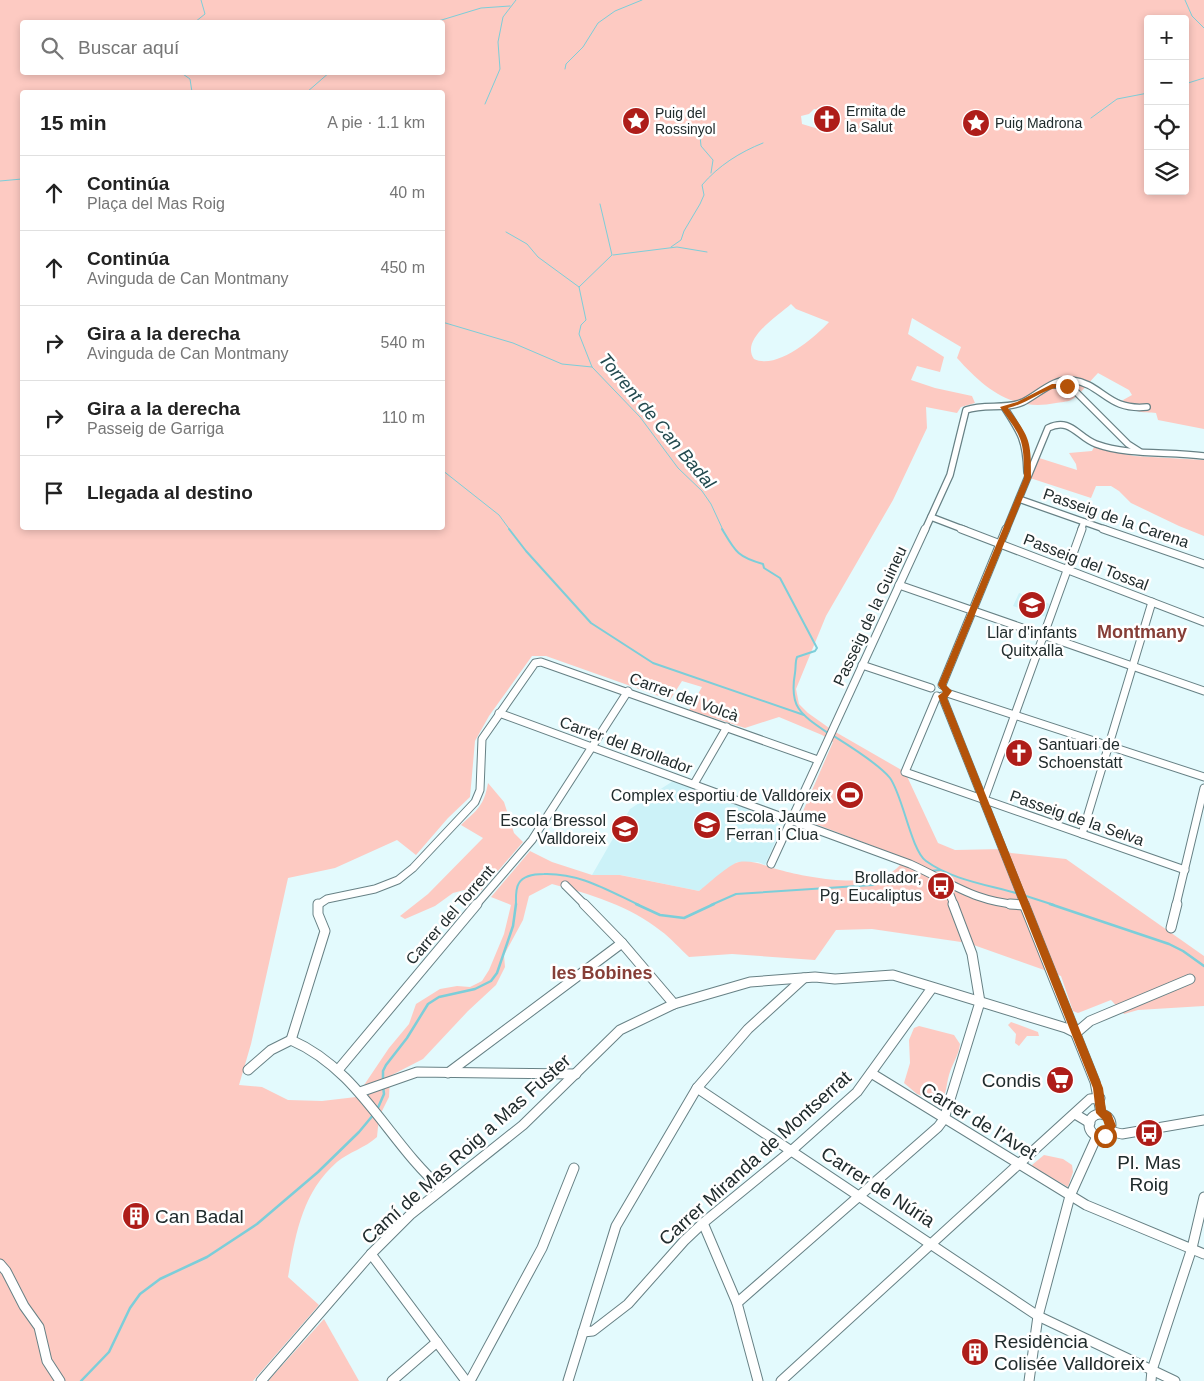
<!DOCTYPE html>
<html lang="es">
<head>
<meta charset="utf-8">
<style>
  :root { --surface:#fff; --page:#f6f6f6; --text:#222; --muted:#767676; --line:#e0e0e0 }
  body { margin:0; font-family:Arial,sans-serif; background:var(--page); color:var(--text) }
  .controls { position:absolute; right:15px; top:15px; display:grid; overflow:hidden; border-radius:5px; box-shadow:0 2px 8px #0003 }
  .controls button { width:45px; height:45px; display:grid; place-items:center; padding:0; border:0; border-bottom:1px solid var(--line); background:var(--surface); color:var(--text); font:25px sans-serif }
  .stop { position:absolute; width:15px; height:15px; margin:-11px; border:4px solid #b45309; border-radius:50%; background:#fff }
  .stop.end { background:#b45309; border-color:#fff; box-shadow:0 1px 5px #0008 }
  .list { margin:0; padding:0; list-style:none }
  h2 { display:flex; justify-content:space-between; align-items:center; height:65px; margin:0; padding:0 20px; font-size:21px }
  h2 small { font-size:16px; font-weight:400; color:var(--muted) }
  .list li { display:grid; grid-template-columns:32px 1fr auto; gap:15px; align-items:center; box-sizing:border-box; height:75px; padding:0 20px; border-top:1px solid var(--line) }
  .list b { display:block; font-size:19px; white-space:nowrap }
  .list p { margin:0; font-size:16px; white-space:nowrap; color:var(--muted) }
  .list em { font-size:16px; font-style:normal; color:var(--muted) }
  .icon { flex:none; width:28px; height:28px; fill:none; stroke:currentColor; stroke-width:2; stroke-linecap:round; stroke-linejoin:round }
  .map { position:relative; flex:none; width:1204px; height:1381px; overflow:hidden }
  .search { position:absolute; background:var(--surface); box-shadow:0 2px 8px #0003; left:20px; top:20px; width:425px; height:55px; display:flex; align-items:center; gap:12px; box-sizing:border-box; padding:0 18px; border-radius:5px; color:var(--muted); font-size:19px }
  .panel { position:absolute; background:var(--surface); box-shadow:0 2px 8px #0003; left:20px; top:90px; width:425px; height:440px; border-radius:5px }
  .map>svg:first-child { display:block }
  .built { fill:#ccf2f8 }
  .green { fill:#fdcac2; fill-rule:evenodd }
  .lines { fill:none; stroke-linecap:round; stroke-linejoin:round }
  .stream-far2 { stroke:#7cced9; stroke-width:1 }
  .stream-far1 { stroke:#7cced9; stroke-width:2 }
  .stream { stroke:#7cced9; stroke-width:2.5 }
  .minor-far2-casing { stroke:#678185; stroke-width:8 }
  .minor-far1-casing { stroke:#678185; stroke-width:9 }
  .minor-casing { stroke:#678185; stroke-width:11 }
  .minor-far2 { stroke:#fff; stroke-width:5.5 }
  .minor-far1 { stroke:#fff; stroke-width:7 }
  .minor { stroke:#fff; stroke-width:9 }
  .route { fill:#b45309 }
  .labels { text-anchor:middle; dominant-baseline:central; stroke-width:5; stroke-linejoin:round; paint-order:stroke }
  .far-poi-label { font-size:14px; fill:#212c2d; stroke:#fff; text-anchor:start }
  .street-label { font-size:16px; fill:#212c2d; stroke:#fff }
  .poi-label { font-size:16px; fill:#212c2d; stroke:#fff; text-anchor:end }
  .water-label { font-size:18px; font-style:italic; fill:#234a4f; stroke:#fff }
  .neighbourhood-label { font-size:18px; font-weight:bold; fill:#863e37; stroke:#fff }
  .near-poi-label { font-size:19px; fill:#212c2d; stroke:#fff; text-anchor:start }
  .near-street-label { font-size:19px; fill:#212c2d; stroke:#fff }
</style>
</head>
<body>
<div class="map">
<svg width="1204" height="1381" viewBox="0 0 1204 1381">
  <rect width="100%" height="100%" fill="#e3fafd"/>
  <g class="built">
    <path d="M 1019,593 L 1050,604 L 1046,617 L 1013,606 Z"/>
    <path d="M 673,781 L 777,819 L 781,829 L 765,865 L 758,862 L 737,862 L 699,891 L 621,875 L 592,875 L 630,809 Z"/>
  </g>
  <g class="green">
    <path d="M 0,0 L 1204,0 L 1204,429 L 1158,420 L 1156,413 C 1144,412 1128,413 1123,400 L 1132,395 L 1129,390 L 1098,373 C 1091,380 1079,396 1071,400 C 1067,402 1060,402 1056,403 C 1013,412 985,389 957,358 L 961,347 L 912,318 L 908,334 L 944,357 L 940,372 L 917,366 L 911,380 L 935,388 L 972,396 L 975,403 L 961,407 L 957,413 L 926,407 L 927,428 L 893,500 L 826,616 L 796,689 L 799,704 L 808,713 L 832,730 L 905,772 L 938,843 L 955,850 L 1004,849 L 1011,853 L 1066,859 L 1204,956 L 1204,1006 L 1138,1010 L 1124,1014 L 1111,1000 L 1078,1013 L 1073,1011 L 1061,976 L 968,943 L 872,929 L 836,930 L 815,960 L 732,954 L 689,957 C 680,949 671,938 661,931 C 630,906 590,894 552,884 L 529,896 L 523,920 L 504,955 L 505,967 L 496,985 L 468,1011 L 423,1059 L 390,1076 L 389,1097 L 379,1117 L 377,1137 C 365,1148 349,1152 337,1162 C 302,1193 296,1233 288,1277 L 319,1305 L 253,1381 L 0,1381 ZM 1148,19 L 1185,19 L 1185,191 L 1148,191 ZM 22,22 L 442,22 L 442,72 L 22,72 ZM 22,92 L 442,92 L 442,528 L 22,528 ZM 814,109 L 823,110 L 832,117 L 832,125 L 822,130 L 802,124 L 801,116 L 809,114 ZM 791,304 L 796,309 L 829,322 C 814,338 777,370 754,359 C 740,339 778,316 791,304 ZM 532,656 L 546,656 L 670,700 L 682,681 L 702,687 L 689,710 L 745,728 L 779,717 L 822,735 L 833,742 L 800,818 L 904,858 C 890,894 809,878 780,870 C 765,866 754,860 739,862 C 729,864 707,885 699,891 L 620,875 L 592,875 L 552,862 L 530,851 L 491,897 L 511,905 L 504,934 L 489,970 L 482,981 L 470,987 L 457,986 L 440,989 L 416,1004 L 409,1024 L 389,1048 L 356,1097 L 322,1101 L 288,1100 L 262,1087 L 239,1085 L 251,1044 L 288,878 L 335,868 L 397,840 L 416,855 L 448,818 L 470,797 L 475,741 L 489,716 Z"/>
    <path d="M 1094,447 L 1134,456 L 1204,460 L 1204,536 L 1179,526 L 1131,503 L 1119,491 L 1111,486 L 1096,486 L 1091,498 L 1030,478 L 1036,457 L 1077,470 L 1076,464 L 1069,453 L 1092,451 Z"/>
    <path d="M 488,783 L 504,802 L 514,833 L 523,842 L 479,893 L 468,889 L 453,893 L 435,906 L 405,919 L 400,916 L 428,894 L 483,838 L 461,825 C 477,810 484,806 488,783 Z"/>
    <path d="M 1011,1022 L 1038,1032 L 1039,1036 L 1027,1036 L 1019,1046 L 1015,1043 L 1016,1034 L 1008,1025 Z"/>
    <path d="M 919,1026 L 954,1035 L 960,1044 C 959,1055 952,1064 949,1075 C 946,1085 947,1094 940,1103 L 917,1094 L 904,1083 L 910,1063 L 909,1040 L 914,1028 Z"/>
    <path d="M 1044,1155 L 1063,1159 L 1072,1165 L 1073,1172 L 1068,1187 L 1033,1167 L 1032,1165 Z"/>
    <path d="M 324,1319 L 359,1381 L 268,1381 Z"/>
  </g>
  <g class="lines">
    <g class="stream-far2">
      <path d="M 1185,0 L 1192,16 L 1204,28"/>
      <path d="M 195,22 L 205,14 L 201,0"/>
      <path d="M 435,22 L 481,8 L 510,6"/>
      <path d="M 565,69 L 566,64 L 583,47 L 598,23 L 615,11 L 642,0"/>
      <path d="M 180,72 L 190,79 L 192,92"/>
      <path d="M 1185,84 L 1204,78"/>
      <path d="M 307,92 L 330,72"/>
      <path d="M 485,104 L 500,69 L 498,42 L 503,17 L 516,0"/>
      <path d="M 1091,118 L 1117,99 L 1148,93"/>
      <path d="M 700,136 L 701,146 L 713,160 L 711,173"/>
      <path d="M 0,181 L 22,179"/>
      <path d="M 600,204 L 612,255 L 579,287 L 586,320 L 581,325 L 579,334 L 592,367 L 640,417 L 678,468 L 702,491 L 711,504 L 723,530"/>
      <path d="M 506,232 L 527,244 L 538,257 L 579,287"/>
      <path d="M 671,247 L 681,240 L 684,231 L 700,204 L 704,195 L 702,185 C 718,166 740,152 763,143"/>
      <path d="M 613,255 L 677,247 L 707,252"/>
      <path d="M 442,322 L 513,343 L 562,364 L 592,367"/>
      <path d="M 442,470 L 499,515 L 510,530"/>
    </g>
    <g class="stream-far1">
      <path d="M 509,529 L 526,551 L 591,623 L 653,663 L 804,715"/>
      <path d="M 722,529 C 735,551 737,557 763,564 L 764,568 L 780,578 L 817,648 L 815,651 L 797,657 C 795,662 796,667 795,673 C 789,707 800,714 828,733"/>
      <path d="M 832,735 C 848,745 879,764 890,778 C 903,796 911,850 926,861 C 952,880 989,885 1019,894"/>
      <path d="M 930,871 L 940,870"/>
      <path d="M 1023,895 L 1054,905"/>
      <path d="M 516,905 C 516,898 515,889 519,883 C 524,875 535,874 544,874 C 580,873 607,890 639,905"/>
      <path d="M 711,905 L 736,894 L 873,885 L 920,872"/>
    </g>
    <g class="stream">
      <path d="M 636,904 L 660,915 L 684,918 L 714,904"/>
      <path d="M 1050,904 L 1169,944 L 1183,951 L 1204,966"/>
      <path d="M 383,1081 L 383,1071 L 386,1065 L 407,1038 L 428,1004 L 439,997 L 475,989 L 491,981 L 497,973 L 513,926 L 516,904"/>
      <path d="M 377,1110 L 384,1094 L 383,1086"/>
      <path d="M 81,1381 L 109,1352 L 130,1308 L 140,1294 L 160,1279 L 207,1257 L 257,1224 L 318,1172 L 359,1132 L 374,1114"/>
    </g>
    <g class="minor-far2-casing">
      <g id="minor-far2">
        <path d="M 1055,385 L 1064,385 L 1073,389 L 1128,444 L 1139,451"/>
        <path d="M 1004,407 C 1021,433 1026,440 1027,472"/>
        <path d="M 1019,499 L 1107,530"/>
        <path d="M 931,517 L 965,530"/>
        <path d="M 925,530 L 950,475 L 966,410 C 985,403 1005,410 1023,402 C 1037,395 1056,377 1072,380 C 1103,384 1107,411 1147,407"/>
        <path d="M 1006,530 L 1048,428 C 1071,417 1077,437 1096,444 C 1129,456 1169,451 1204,456"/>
        <path d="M 1081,530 L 1084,522"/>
      </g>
    </g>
    <g class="minor-far1-casing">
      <g id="minor-far1">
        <path d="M 961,529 L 1204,622"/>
        <path d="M 1103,529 L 1204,564"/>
        <path d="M 899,585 L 1204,691"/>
        <path d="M 862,665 L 931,688"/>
        <path d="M 942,685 L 1006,529"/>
        <path d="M 947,693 L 1204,777"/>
        <path d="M 937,696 L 905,772 L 1185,870"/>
        <path d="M 942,696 L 1025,905"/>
        <path d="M 499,713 L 910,864 C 952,883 975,903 1024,905"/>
        <path d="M 694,784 L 727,727"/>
        <path d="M 984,800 L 1082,529"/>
        <path d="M 1082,834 L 1152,602"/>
        <path d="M 771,864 L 925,529"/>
        <path d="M 946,884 L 954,905"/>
        <path d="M 565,885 L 585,905"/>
        <path d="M 318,905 L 327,899 L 375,889 L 398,880 L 413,868 L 475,802 L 480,790 L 482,739 L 535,663 L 541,662 L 818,760"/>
        <path d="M 476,905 L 532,840 L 628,691"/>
        <path d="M 1176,905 L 1204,788"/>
      </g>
    </g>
    <g class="minor-casing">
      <g id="minor">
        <path d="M 584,904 L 622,943 L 674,1004"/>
        <path d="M 1010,904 L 1024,905"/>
        <path d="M 1024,904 L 1095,1082 L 1101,1113"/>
        <path d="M 1171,928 L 1177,904"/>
        <path d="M 291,1040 L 325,931 L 318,914 L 318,904"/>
        <path d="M 291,1040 C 360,1070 388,1142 442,1189"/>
        <path d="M 248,1070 L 271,1050 L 291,1040"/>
        <path d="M 338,1070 L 477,904"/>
        <path d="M 448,1073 L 622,943"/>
        <path d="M 871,1073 L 1086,1205 L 1204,1254"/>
        <path d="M 697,1088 L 1038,1316 L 1175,1381"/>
        <path d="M 360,1092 L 417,1072 L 576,1074"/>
        <path d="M 1075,1114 L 1090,1123"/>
        <circle cx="1100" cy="1125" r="11"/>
        <path d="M 1109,1131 L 1122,1134 L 1204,1120"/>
        <path d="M 703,1223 L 737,1303 L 758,1381"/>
        <path d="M 371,1254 L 466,1381"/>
        <path d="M 0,1264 L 6,1271 L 24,1306 L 39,1327 L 47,1361 L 60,1381"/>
        <path d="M 737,1303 L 938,1127 L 944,1119 L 980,1002 L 972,954 L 953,904"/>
        <path d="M 583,1332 L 593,1331 L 628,1304 L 684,1241 L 703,1223 L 791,1151 L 857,1092 L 932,988"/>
        <path d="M 261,1381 L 371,1254 L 410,1215 L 523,1125 L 620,1030 L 674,1004 L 750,982 L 815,977 L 835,979 L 893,975 L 1066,1028 L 1076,1033 L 1090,1021 L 1190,979"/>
        <path d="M 392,1381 L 437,1342"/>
        <path d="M 470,1381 L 542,1248 L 574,1168"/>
        <path d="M 568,1381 L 616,1226 L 697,1088 L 748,1029 L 804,978"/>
        <path d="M 781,1381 L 1090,1099 L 1100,1098"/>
        <path d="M 1029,1381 L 1038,1316 L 1070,1196 L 1097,1136"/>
        <path d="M 1151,1381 L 1152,1370 L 1192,1248 L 1204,1197"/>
      </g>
    </g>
    <use href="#minor-far2" class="minor-far2"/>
    <use href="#minor-far1" class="minor-far1"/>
    <use href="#minor" class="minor"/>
  </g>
  <path class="route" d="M 1052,384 L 1067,384 L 1070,386 C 1065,389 1061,386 1055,388 C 1039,392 1026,404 1008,408 C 1030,438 1031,440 1031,478 L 946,685 L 952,691 L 947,698 L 1103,1088 L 1106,1110 L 1111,1113 L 1116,1126 L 1108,1139 L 1105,1141 L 1100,1136 L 1105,1126 L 1103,1120 L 1096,1113 L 1093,1088 L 938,696 L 943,692 L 938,685 L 1024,478 C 1024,438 1022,438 1000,407 L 1017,402 Z"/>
  <defs>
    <g id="church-disc" transform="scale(1.4375)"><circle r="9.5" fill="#ae1d19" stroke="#fff"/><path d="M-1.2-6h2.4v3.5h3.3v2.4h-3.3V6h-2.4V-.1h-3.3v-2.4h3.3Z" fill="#fff"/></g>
    <g id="sight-disc" transform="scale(1.4375)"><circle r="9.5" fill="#ae1d19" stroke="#fff"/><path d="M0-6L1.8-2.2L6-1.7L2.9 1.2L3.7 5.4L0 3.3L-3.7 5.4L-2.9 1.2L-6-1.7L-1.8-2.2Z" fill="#fff"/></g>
    <g id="school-disc" transform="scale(1.4375)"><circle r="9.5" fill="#ae1d19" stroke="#fff"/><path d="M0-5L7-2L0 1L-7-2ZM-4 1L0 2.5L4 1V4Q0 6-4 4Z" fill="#fff"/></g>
    <g id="stadium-disc" transform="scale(1.4375)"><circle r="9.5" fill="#ae1d19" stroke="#fff"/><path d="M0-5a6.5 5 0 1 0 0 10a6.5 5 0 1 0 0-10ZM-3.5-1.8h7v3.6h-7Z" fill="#fff"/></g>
    <g id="bus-disc" transform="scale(1.4375)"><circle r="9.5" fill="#ae1d19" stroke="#fff"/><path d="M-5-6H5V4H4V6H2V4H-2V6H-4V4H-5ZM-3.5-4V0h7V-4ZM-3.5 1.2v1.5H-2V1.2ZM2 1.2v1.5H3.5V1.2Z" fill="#fff"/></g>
    <g id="supermarket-disc" transform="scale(1.4375)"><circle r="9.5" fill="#ae1d19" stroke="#fff"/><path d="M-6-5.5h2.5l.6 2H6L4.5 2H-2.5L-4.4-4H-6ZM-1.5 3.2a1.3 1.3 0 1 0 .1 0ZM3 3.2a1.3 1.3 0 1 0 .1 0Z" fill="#fff"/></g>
    <g id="building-disc" transform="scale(1.4375)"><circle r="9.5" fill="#ae1d19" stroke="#fff"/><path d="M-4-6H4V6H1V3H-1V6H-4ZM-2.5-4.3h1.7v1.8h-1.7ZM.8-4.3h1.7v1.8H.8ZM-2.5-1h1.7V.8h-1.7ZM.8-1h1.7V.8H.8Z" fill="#fff"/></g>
  </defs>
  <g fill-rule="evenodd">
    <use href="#church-disc" x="827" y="119"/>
    <use href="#sight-disc" x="636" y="121"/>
    <use href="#sight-disc" x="976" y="123"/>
    <use href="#school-disc" x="1032" y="605"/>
    <use href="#church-disc" x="1019" y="753"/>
    <use href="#stadium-disc" x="850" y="795"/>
    <use href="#school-disc" x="707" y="825"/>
    <use href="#school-disc" x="625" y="829"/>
    <use href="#bus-disc" x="941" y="886"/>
    <use href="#supermarket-disc" x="1060" y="1080"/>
    <use href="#bus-disc" x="1149" y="1133"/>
    <use href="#building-disc" x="136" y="1216"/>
    <use href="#building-disc" x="975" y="1352"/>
  </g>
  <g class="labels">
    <g class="far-poi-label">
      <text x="846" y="111">Ermita de<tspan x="846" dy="16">la Salut</tspan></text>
      <text x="655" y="113">Puig del<tspan x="655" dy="16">Rossinyol</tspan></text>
      <text x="995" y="123">Puig Madrona</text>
    </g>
    <g class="street-label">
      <text transform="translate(1116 518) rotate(19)">Passeig de la Carena</text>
      <text transform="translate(1086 562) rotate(21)">Passeig del Tossal</text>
      <text transform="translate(870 616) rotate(-65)">Passeig de la Guineu</text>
      <text transform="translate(684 697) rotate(20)">Carrer del Volcà</text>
      <text transform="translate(626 745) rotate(20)">Carrer del Brollador</text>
      <text transform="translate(1077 818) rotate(19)">Passeig de la Selva</text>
      <text transform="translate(450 915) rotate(-49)">Carrer del Torrent</text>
    </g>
    <g class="poi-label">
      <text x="1032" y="632" text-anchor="middle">Llar d'infants<tspan x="1032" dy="18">Quitxalla</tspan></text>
      <text x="1038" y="744" text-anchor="start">Santuari de<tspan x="1038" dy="18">Schoenstatt</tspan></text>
      <text x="831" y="795">Complex esportiu de Valldoreix</text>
      <text x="726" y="816" text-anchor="start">Escola Jaume<tspan x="726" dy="18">Ferran i Clua</tspan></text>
      <text x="606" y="820">Escola Bressol<tspan x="606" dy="18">Valldoreix</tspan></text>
      <text x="922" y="877">Brollador,<tspan x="922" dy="18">Pg. Eucaliptus</tspan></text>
    </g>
    <g class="water-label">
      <text transform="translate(657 421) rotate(50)">Torrent de Can Badal</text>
    </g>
    <g class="neighbourhood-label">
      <text x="1142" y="632">Montmany</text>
      <text x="602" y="973">les Bobines</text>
    </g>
    <g class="near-poi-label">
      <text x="1041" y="1080" text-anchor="end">Condis</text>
      <text x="1149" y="1162" text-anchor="middle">Pl. Mas<tspan x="1149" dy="22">Roig</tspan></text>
      <text x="155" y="1216">Can Badal</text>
      <text x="994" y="1341">Residència<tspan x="994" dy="22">Colisée Valldoreix</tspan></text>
    </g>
    <g class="near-street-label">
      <text transform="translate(979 1121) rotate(31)">Carrer de l'Avet</text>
      <text transform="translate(466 1149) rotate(-42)">Camí de Mas Roig a Mas Fuster</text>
      <text transform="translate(755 1158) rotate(-42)">Carrer Miranda de Montserrat</text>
      <text transform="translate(878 1187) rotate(33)">Carrer de Núria</text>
    </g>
  </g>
</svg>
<div class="controls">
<button>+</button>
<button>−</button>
<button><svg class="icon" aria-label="locate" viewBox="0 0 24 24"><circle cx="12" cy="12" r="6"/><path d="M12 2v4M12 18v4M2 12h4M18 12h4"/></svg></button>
<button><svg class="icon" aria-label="layers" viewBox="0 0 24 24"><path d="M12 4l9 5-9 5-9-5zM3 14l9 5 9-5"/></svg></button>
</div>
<div class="stop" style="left:1105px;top:1136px"></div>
<div class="stop end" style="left:1067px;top:386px"></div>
<div class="search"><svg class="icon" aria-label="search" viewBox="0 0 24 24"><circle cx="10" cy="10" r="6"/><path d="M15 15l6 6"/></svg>Buscar aquí</div>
<section class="panel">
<h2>15 min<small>A pie · 1.1 km</small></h2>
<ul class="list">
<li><svg class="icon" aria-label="ahead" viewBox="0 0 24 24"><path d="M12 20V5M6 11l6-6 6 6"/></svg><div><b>Continúa</b><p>Plaça del Mas Roig</p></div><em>40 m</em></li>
<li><svg class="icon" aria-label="ahead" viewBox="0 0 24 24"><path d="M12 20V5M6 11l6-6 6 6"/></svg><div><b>Continúa</b><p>Avinguda de Can Montmany</p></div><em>450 m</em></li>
<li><svg class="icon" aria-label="right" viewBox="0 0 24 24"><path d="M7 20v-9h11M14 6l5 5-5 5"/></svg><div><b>Gira a la derecha</b><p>Avinguda de Can Montmany</p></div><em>540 m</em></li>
<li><svg class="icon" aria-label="right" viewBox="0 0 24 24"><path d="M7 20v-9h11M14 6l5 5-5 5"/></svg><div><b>Gira a la derecha</b><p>Passeig de Garriga</p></div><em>110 m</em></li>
<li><svg class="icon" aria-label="arrive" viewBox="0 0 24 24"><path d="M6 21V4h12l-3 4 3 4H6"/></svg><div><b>Llegada al destino</b></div></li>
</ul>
</section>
</div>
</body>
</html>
